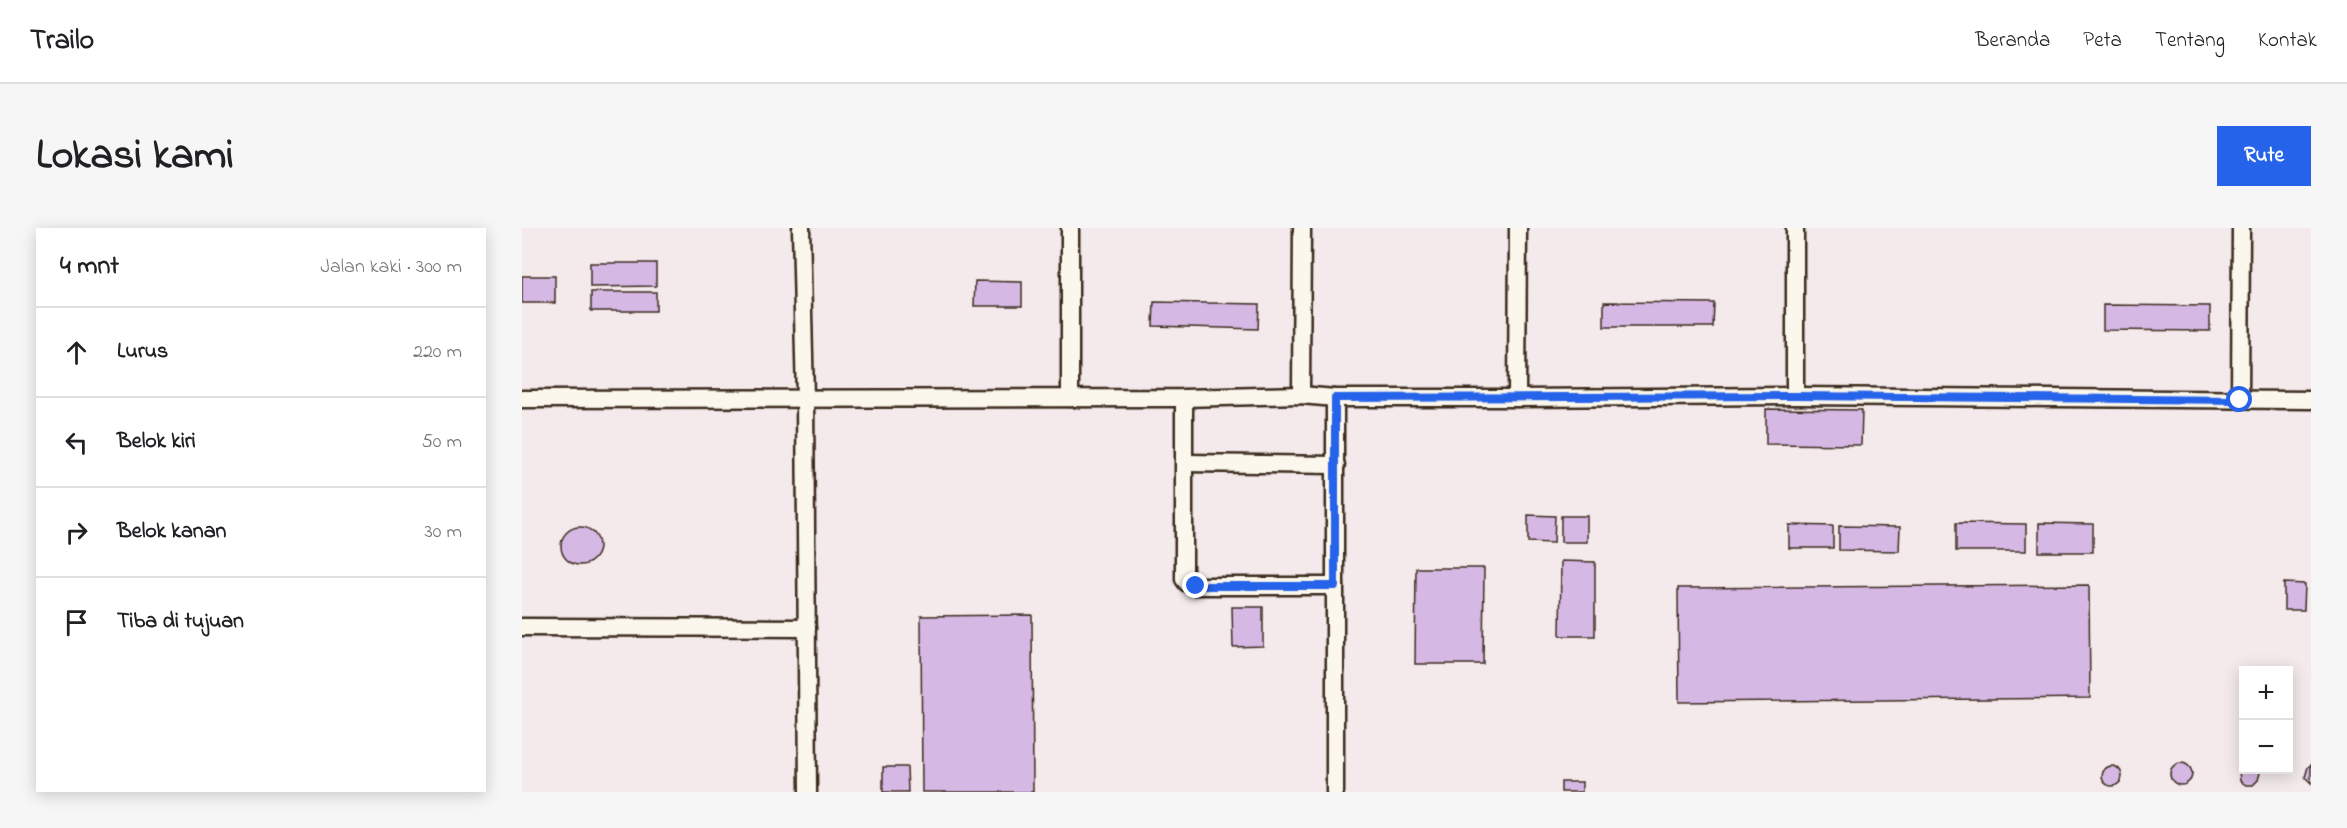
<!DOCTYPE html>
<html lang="id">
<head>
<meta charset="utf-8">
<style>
  :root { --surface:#fff; --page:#f6f6f6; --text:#202124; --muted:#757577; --line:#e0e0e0; --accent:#2563eb }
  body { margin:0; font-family:"Indie Flower",sans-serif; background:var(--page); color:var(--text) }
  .controls { position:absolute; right:18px; bottom:18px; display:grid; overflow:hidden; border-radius:0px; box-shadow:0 3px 15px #0003 }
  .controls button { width:54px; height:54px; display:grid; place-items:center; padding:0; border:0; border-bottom:2px solid var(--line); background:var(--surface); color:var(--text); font:30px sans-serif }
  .stop { position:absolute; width:18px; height:18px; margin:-14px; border:4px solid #2563eb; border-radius:50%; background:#fff }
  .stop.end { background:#2563eb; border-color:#fff; box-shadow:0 2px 6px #0008 }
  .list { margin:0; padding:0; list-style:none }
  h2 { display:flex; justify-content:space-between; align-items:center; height:78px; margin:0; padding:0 24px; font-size:26px }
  h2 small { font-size:20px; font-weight:400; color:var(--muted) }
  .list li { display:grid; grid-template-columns:39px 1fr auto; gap:18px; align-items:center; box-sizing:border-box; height:90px; padding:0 24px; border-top:2px solid var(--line) }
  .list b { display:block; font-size:22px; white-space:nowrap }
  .list em { font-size:20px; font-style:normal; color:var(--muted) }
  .icon { flex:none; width:33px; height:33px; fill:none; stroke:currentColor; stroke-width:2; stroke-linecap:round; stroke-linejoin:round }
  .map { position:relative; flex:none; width:1789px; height:564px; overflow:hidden; border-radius:0px }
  header { display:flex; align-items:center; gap:36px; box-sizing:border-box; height:84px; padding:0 30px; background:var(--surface); border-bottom:2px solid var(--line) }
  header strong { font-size:28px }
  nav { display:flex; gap:33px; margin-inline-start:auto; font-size:21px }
  .intro { display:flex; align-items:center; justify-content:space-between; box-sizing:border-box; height:144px; padding:0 36px }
  h1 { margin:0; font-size:42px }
  .button { padding:15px 27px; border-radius:0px; background:var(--accent); color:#fff; font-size:21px; font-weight:700 }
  main { display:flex; gap:36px; padding:0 36px }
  aside { flex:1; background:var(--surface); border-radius:0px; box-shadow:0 3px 15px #0003 }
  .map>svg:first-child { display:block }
  .building { fill:#d6b8e5; stroke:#3b2a1e; stroke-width:1.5 }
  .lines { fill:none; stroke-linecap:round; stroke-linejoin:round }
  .lane-casing { stroke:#3b2a1e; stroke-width:21 }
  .lane { stroke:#fbf7ec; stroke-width:16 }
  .route { stroke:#2563eb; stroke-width:8 }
</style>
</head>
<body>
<header>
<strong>Trailo</strong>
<nav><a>Beranda</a><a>Peta</a><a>Tentang</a><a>Kontak</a></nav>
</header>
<div class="intro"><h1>Lokasi kami</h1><a class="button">Rute</a></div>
<main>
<aside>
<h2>4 mnt<small>Jalan kaki · 300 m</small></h2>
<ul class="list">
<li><svg class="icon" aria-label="ahead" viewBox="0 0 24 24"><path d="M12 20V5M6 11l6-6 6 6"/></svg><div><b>Lurus</b></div><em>220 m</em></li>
<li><svg class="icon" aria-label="left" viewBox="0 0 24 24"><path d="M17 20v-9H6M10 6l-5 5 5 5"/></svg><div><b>Belok kiri</b></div><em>50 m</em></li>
<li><svg class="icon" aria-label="right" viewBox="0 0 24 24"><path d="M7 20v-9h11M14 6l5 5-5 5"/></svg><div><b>Belok kanan</b></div><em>30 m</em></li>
<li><svg class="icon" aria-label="arrive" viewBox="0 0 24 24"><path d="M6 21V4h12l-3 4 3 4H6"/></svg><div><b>Tiba di tujuan</b></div></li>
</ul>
</aside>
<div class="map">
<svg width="1789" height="564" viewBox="0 0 1789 564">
  <rect width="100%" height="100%" fill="#f4eaeb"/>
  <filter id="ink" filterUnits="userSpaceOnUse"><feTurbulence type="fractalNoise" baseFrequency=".0167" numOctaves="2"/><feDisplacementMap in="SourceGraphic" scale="12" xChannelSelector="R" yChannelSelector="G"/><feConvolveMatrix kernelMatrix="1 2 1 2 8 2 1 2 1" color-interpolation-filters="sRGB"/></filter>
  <g filter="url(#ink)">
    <g class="building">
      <path d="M 68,35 L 134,35 L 134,58 L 68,59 Z"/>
      <rect x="0" y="48" width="33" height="27"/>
      <path d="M 453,53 L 500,54 L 500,78 L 452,78 Z"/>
      <rect x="69" y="64" width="65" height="19"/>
      <path d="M 632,74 L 737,76 L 736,101 L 631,98 Z"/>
      <path d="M 1082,74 L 1192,75 L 1191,99 L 1082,99 Z"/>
      <path d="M 1581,77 L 1688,78 L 1688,103 L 1581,102 Z"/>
      <path d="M 1244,181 L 1340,182 L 1339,217 L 1244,216 Z"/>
      <path d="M 1006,287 L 1033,288 L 1032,315 L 1006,314 Z"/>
      <rect x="1039" y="288" width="26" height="26"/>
      <path d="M 1434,295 L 1504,296 L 1504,323 L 1434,323 Z"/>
      <path d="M 1517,295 L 1571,296 L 1571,324 L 1517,324 Z"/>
      <path d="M 1267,297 L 1311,298 L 1311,320 L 1267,320 Z"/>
      <path d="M 1317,298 L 1378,299 L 1377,323 L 1317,322 Z"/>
      <circle cx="58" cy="318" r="19"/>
      <path d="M 1039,333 L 1073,334 L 1073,408 L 1038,408 Z"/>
      <path d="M 894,340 L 962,340 L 961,436 L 893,436 Z"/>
      <path d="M 1762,355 L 1783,356 L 1782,382 L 1762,382 Z"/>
      <path d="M 1567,357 L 1568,470 L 1157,474 L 1156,360 Z"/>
      <path d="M 710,379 L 741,379 L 741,418 L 711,419 Z"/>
      <path d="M 510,387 L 511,564 L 400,564 L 399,388 Z"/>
      <circle cx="1659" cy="546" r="11"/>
      <path d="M 1789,537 L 1789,555 L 1783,549 L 1786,539 Z"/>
      <circle cx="1590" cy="548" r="10"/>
      <path d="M 1722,538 L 1722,542 L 1736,542 L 1738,545 L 1736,552 L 1731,557 L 1724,557 L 1718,553 L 1717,543 Z"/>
      <path d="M 361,539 L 385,539 L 386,564 L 361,564 Z"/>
      <rect x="1039" y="554" width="21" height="10"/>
    </g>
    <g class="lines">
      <g class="lane-casing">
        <g id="lane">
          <path d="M 279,0 L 283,170 L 286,564"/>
          <path d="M 779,167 L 780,0"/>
          <path d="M 1273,168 L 1273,0"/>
          <path d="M 548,170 L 548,0"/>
          <path d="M 662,170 L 662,351 L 665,355 L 674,358 L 813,358"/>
          <path d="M 995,170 L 996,0"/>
          <path d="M 0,171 L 662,170 L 779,167 L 813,170 L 995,170 L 1273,168 L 1789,172"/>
          <path d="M 1718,172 L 1719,0"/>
          <path d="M 663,235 L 814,237"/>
          <path d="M 0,399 L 285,400"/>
          <path d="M 813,564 L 813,170"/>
        </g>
      </g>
      <use href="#lane" class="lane"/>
    </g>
  </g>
  <g class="lines" filter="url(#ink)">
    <path class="route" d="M 674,358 L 813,358 L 813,170 L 1273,168 L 1718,172"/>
  </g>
</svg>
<div class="controls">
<button>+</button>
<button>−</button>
</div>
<div class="stop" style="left:1718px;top:172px"></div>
<div class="stop end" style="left:674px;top:358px"></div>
</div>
</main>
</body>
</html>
